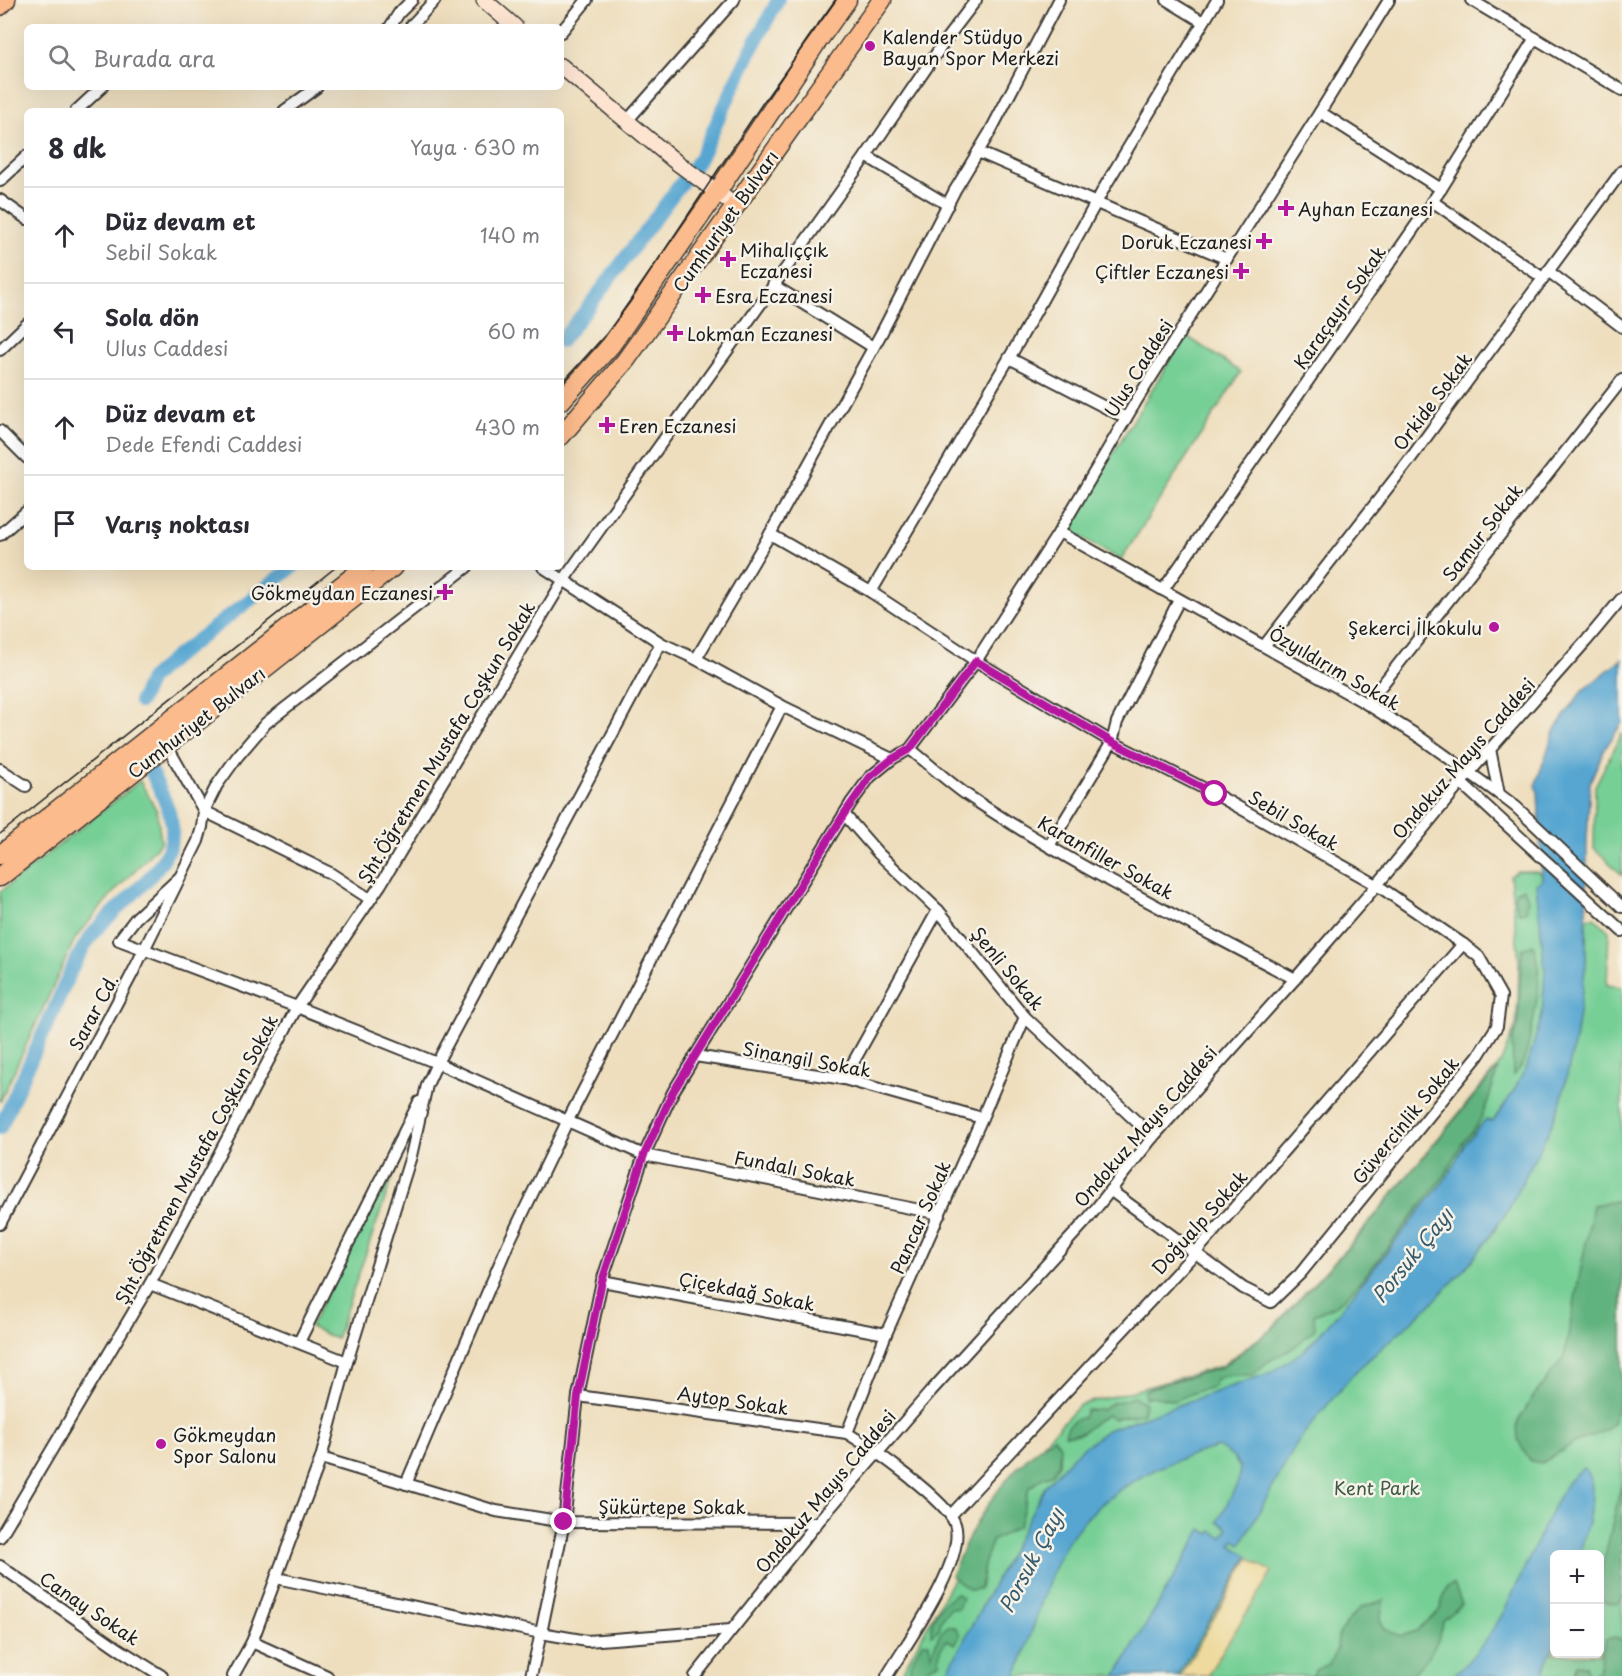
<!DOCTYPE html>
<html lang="tr">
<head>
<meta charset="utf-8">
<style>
  :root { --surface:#fff; --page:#f7f7f7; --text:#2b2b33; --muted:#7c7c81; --line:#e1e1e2 }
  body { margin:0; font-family:"Playpen Sans",sans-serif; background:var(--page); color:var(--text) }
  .controls { position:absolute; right:18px; bottom:18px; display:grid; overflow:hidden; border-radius:9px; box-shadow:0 6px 24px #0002 }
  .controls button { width:54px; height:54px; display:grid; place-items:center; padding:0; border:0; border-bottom:2px solid var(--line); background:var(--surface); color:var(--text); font:30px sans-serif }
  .stop { position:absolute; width:18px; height:18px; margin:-14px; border:4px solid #b5179e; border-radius:50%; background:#fff }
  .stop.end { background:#b5179e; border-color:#fff; box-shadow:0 2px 6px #0008 }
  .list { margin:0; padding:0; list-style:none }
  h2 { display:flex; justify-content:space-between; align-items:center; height:78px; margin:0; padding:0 24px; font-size:26px }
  h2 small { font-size:20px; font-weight:400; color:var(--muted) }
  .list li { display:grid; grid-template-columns:39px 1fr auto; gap:18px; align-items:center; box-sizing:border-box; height:96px; padding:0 24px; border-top:2px solid var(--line) }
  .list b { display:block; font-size:22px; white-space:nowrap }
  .list p { margin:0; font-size:20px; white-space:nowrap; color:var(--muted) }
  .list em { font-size:20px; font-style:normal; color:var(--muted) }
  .icon { flex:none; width:33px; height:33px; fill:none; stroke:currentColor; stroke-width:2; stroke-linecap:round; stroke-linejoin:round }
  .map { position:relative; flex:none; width:1622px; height:1676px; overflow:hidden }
  .search { position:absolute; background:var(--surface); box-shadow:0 6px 24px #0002; left:24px; top:24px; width:540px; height:66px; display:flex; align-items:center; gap:15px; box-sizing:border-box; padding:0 21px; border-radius:9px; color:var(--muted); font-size:22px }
  .panel { position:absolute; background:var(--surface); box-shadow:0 6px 24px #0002; left:24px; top:108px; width:540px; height:462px; border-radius:9px }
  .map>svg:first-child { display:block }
  .green { fill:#76cf95; stroke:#497658; stroke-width:1.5; fill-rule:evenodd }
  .forest { fill:#60b27e; stroke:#3e674d; stroke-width:1.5 }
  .sand { fill:#eeda9e; stroke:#857b5d; stroke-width:1.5 }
  .water { fill:#57a6d1; stroke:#3a6176; stroke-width:1.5 }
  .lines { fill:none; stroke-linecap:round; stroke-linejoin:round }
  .canal { stroke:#57a6d1; stroke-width:14 }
  .minor-casing { stroke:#3c3934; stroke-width:14 }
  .secondary-casing { stroke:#3c3934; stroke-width:18 }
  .primary-casing { stroke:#3c3934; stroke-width:21 }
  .minor { stroke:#fff; stroke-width:10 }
  .secondary { stroke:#fde4d1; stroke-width:15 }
  .primary { stroke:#fbbb8c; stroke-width:18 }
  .tram { stroke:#1c1c1c; stroke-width:1.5 }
  .route { stroke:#b5179e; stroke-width:8 }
  .poi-dot { fill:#b5179e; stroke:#f7f3e8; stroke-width:2 }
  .labels { text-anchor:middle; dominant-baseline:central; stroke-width:5; stroke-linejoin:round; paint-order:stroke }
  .poi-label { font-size:18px; fill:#1c1c1c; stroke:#f7f3e8; text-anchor:start }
  .street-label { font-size:18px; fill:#1c1c1c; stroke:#f7f3e8 }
  .park-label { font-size:18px; fill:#3c5b46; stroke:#f7f3e8 }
  .water-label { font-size:20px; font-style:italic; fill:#375a6d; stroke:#f7f3e8 }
</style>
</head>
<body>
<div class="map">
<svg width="1622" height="1676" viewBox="0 0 1622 1676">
  <rect width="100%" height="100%" fill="#f7f3e8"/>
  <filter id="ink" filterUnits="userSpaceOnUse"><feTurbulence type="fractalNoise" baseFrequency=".0167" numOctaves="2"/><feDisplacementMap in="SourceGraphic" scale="12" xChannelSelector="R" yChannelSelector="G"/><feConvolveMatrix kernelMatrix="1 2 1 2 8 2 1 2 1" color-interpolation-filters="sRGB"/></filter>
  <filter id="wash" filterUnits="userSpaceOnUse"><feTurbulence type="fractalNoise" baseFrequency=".008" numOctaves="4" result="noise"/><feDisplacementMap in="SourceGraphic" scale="24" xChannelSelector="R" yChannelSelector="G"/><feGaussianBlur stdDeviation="1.35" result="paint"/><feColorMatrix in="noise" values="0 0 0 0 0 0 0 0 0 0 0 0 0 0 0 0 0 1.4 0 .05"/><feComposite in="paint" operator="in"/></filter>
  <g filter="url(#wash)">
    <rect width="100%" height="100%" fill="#eedebd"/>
    <g class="green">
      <path d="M 1185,335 L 1241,372 L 1121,560 L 1067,529 Z"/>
      <path d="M 1622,733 L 1622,875 L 1594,848 L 1595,786 Z"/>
      <path d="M 140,781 L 157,811 L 161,842 L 142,863 L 111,895 L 75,939 L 0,1102 L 0,892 Z"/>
      <path d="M 1517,871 L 1537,871 L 1586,918 L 1594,917 L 1609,931 L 1607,985 L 1622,987 L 1622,1676 L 900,1676 L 969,1550 L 1046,1440 L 1079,1405 L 1133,1391 L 1221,1366 L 1270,1330 L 1356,1238 L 1501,1062 L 1516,1025 L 1518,995 L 1519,960 L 1510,876 ZM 1554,1554 L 1600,1554 L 1600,1654 L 1554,1654 Z"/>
      <path d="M 398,1151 L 401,1153 L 336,1339 L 310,1327 Z"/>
    </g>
    <g class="forest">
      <path d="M 1524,888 L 1528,899 L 1526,912 L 1519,913 L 1514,898 L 1516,891 Z"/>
      <path d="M 1533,944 C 1536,955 1539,965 1539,976 C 1539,994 1529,1054 1520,1068 C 1518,1071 1515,1072 1513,1075 L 1512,1041 L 1518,1024 L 1522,949 Z"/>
      <path d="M 1498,1068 L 1488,1101 L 1481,1118 L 1476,1127 L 1461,1145 L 1445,1175 L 1362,1280 L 1338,1304 L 1314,1315 L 1315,1329 L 1293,1348 L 1267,1362 L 1253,1375 L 1227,1375 L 1216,1379 L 1213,1387 L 1198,1391 L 1174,1401 L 1151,1396 L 1145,1398 L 1145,1391 L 1150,1388 L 1220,1368 L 1270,1331 L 1361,1234 L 1418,1163 Z"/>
      <path d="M 1622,1200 L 1622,1378 L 1620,1396 L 1613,1423 L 1605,1431 L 1576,1442 L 1542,1463 L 1531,1461 L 1525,1453 L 1518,1440 L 1517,1423 L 1533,1397 L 1564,1357 L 1593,1205 Z"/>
      <path d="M 1134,1397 L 1145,1403 L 1143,1413 C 1133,1417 1125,1415 1114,1419 L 1108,1415 C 1088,1422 1090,1436 1065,1435 C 1067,1425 1072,1419 1083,1418 L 1086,1410 L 1102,1410 L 1113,1402 L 1122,1401 Z"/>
      <path d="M 1054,1437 L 1060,1446 L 1059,1464 L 1051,1475 L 1042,1478 L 1029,1488 L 1019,1526 L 993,1540 L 985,1561 L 980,1589 L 970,1590 L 951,1576 C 972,1523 1006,1468 1054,1437 Z"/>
      <path d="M 1622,1482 L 1622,1598 L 1618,1604 L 1605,1602 L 1600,1595 L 1600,1578 Z"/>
      <path d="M 1454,1584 L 1462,1604 L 1443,1621 C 1442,1640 1425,1664 1410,1676 L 1312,1676 L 1316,1670 L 1329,1664 L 1337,1649 L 1338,1636 L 1350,1618 L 1362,1607 L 1384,1600 L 1380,1620 L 1386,1630 L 1401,1636 L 1416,1631 L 1439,1611 L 1447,1587 Z"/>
      <path d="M 956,1593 L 962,1598 L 958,1609 L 951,1608 L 942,1618 L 939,1629 L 931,1635 C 930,1615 940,1605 956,1593 Z"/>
      <path d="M 948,1626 L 956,1628 L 960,1635 L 955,1644 L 947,1640 L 940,1649 L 939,1663 L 929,1667 L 924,1676 L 909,1676 C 909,1664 916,1654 922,1643 L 929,1643 L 931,1655 L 940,1633 Z"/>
      <path d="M 1615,1637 L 1622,1642 L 1622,1676 L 1573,1676 L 1577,1664 L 1585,1665 L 1588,1675 L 1599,1671 L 1605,1639 Z"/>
    </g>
    <path class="sand" d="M 1249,1558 L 1272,1572 L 1207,1676 L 1180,1676 Z"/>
    <g class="water">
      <path d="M 1622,659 L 1622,723 L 1604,750 L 1590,782 L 1587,842 L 1586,963 L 1575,1041 L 1561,1101 L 1549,1131 L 1508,1210 L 1487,1241 L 1464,1270 L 1430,1305 L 1356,1371 L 1319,1415 L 1298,1442 L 1241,1544 L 1235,1540 L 1231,1545 L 1248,1556 L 1177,1676 L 1116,1676 L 1202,1529 L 1210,1534 L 1212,1531 L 1222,1537 L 1228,1528 L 1218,1522 L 1238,1482 L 1240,1468 L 1234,1458 L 1218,1447 C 1153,1464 1085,1499 1056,1564 C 1040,1600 1031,1639 1016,1676 L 945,1676 L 1046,1485 L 1073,1456 L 1107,1430 L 1272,1372 L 1305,1350 L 1337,1314 L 1447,1177 L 1464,1145 L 1485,1120 L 1493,1121 L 1510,1097 L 1527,1066 L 1542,1015 L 1545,971 L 1536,884 L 1542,880 L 1538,792 L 1535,786 L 1555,729 L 1582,691 Z"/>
      <path d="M 1583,1468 C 1603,1478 1584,1536 1580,1554 L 1554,1554 L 1554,1644 L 1542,1676 L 1453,1676 C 1472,1659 1489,1638 1502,1615 C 1519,1583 1533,1548 1549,1516 C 1558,1498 1566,1479 1583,1468 Z"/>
    </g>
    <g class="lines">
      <g class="canal">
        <path d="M 561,341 L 590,305 L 700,158 L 751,50 L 778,0"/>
        <path d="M 140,702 L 150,679 L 174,658 L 293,567"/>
        <path d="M 0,1128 C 18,1089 35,1050 53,1012 C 64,986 77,953 95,931 C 117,907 164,872 171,842 C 177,818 161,794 152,773"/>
      </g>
    </g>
  </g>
  <g filter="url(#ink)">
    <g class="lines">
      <g class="minor-casing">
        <g id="minor">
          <path d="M 1167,0 L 1203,22"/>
          <path d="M 1471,0 L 1622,90"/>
          <path d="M 390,27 L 399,13 L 412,0"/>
          <path d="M 410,27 L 435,0"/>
          <path d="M 561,32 L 587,0"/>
          <path d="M 76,111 L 102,87"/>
          <path d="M 284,111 L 317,87"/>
          <path d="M 1320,112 L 1441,189"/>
          <path d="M 626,122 L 734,0"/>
          <path d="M 978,152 L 1227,259"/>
          <path d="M 866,156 L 948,205"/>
          <path d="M 0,181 L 27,156"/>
          <path d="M 0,200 L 27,219"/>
          <path d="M 1432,201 L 1543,278"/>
          <path d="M 1548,271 L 1622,327"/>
          <path d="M 773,285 L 873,347"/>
          <path d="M 0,350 L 27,324"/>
          <path d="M 1009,358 L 1126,418"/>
          <path d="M 0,431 L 27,458"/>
          <path d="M 1059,532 L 1367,704 L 1418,736 L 1499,794"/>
          <path d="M 770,534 L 871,592 L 976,661 L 1112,742 L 1215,794 L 1377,885 L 1463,944 L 1479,957 L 1501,996 L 1497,1026 L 1478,1056 L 1300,1274 L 1271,1302 L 1243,1288 L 1110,1190"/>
          <path d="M 0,535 L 27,511"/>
          <path d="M 543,567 L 661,643 L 696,659 L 782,706 L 892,759"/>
          <path d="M 1163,590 L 1441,189 L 1535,38"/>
          <path d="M 871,592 L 1018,343 L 1107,183 L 1217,0"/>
          <path d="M 1264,646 L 1408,462 L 1622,171"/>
          <path d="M 696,659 L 770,534 L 882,332 L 955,190 L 990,132 L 1059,0"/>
          <path d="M 1367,704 L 1622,380"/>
          <path d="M 167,746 L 204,811 L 330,873 L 370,899"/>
          <path d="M 910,749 C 929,764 947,781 967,795 C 1071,865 1185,920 1295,979"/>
          <path d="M 1490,749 L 1499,794 L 1516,807 L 1622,907"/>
          <path d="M 0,769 L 26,786"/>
          <path d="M 1460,782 L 1622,931"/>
          <path d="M 844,814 L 878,853 L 938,910 L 1025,1017 L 1153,1137"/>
          <path d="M 1049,846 L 1112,742 L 1117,722 L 1179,600"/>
          <path d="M 179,878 L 136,918 L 119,940 L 297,1007 L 437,1063 L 644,1155 L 940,1214"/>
          <path d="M 695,1056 L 844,1079 L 982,1118"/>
          <path d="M 844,1079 L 938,910"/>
          <path d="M 0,1224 L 132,974 L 198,841 L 202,827 L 204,811 L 217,785 L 237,757 L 266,723 L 467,567"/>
          <path d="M 602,1281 L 886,1334"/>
          <path d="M 150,1284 L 347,1362"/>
          <path d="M 299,1342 L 419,1102"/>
          <path d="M 578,1396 L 847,1433 C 870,1447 948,1501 955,1524 C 967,1560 906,1644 887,1676"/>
          <path d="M 847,1433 L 886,1334 L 982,1118 L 1025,1017"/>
          <path d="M 321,1458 L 496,1511 L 564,1522 L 817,1523"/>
          <path d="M 406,1484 L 508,1244 L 567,1122 L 782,706"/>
          <path d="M 951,1515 L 1196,1252 L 1463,944"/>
          <path d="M 0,1537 L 150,1284 L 297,1007 L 381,884 L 563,581 L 866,156 L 947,38 L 976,0"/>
          <path d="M 0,1566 L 119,1649 L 162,1676"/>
          <path d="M 276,1578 L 541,1633 L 587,1641 L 731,1630"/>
          <path d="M 252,1642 L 327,1676"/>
          <path d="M 233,1676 L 252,1642 L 321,1458 L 347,1362 L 411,1156 L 427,1085 L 437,1063 L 661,643"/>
          <path d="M 531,1676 L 541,1633 L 564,1522 L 578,1396 L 602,1281 L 644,1155 L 673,1092 L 851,803 L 870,777 L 892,759 L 910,749 L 976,661 L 1059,532 L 1138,398 L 1320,112 L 1389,0"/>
          <path d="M 695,1676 L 817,1523 L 931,1391 L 1086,1221 L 1153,1137 L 1295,979 L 1377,885 L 1469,773 L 1587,640 L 1622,598"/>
        </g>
      </g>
      <g class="secondary-casing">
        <g id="secondary">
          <path d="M 484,0 L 515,27"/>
          <path d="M 561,66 L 676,162 L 736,206"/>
        </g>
      </g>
      <g class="primary-casing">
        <g id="primary">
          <path d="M 0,6 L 6,0"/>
          <path d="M 561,401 L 611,345 L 717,192 L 815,45 L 847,0"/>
          <path d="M 561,436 L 626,360 L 882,0"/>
          <path d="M 0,855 L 365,567"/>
          <path d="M 0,877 L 393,567"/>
        </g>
      </g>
      <use href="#minor" class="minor"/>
      <use href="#secondary" class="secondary"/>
      <use href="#primary" class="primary"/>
      <g class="tram">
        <path d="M 561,384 L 607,333 L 630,302 L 762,104 L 836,0"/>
        <path d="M 0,834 L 336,567"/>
      </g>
    </g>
  </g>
  <g class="lines" filter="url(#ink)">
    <path class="route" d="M 564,1522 L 578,1396 L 602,1281 L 644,1155 L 673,1092 L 844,814 L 870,777 L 892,759 L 910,749 L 976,661 L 1112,742 L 1215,794"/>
  </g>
  <g class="poi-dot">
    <circle cx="870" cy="46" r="6"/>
    <path d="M1283 199h6v6h6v6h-6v6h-6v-6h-6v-6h6z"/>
    <path d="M1261 232h6v6h6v6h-6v6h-6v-6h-6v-6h6z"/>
    <path d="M725 250h6v6h6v6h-6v6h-6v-6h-6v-6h6z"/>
    <path d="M1238 262h6v6h6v6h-6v6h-6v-6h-6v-6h6z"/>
    <path d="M700 286h6v6h6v6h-6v6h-6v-6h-6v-6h6z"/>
    <path d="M672 324h6v6h6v6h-6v6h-6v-6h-6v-6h6z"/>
    <path d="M604 416h6v6h6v6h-6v6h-6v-6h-6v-6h6z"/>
    <path d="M442 583h6v6h6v6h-6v6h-6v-6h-6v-6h6z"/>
    <circle cx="1494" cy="627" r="6"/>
    <circle cx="161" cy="1444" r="6"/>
  </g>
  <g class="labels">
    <g class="poi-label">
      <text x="882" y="36">Kalender Stüdyo<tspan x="882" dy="21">Bayan Spor Merkezi</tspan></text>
      <text x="1298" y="208">Ayhan Eczanesi</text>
      <text x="1252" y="241" text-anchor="end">Doruk Eczanesi</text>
      <text x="740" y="249">Mihalıççık<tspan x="740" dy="21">Eczanesi</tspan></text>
      <text x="1229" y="271" text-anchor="end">Çiftler Eczanesi</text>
      <text x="715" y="295">Esra Eczanesi</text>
      <text x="687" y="333">Lokman Eczanesi</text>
      <text x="619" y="425">Eren Eczanesi</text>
      <text x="433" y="592" text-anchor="end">Gökmeydan Eczanesi</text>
      <text x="1482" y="627" text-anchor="end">Şekerci İlkokulu</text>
      <text x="173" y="1434">Gökmeydan<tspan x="173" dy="21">Spor Salonu</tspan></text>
    </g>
    <g class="street-label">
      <text transform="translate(725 221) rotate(-55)">Cumhuriyet Bulvarı</text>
      <text transform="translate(1339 307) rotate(-55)">Karaçayır Sokak</text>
      <text transform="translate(1138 368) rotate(-58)">Ulus Caddesi</text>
      <text transform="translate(1432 401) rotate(-53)">Orkide Sokak</text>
      <text transform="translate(1482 532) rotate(-52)">Samur Sokak</text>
      <text transform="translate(1335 668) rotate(30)">Özyıldırım Sokak</text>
      <text transform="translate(196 722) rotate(-38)">Cumhuriyet Bulvarı</text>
      <text transform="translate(446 742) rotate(-59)">Şht.Öğretmen Mustafa Coşkun Sokak</text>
      <text transform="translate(1463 758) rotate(-49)">Ondokuz Mayıs Caddesi</text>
      <text transform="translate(1294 820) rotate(30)">Sebil Sokak</text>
      <text transform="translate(1106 857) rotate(29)">Karanfiller Sokak</text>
      <text transform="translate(1008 968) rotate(50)">Şenli Sokak</text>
      <text transform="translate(93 1012) rotate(-62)">Sarar Cd.</text>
      <text transform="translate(807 1059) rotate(10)">Sinangil Sokak</text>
      <text transform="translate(1405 1120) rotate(-51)">Güvercinlik Sokak</text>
      <text transform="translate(1145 1126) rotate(-49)">Ondokuz Mayıs Caddesi</text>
      <text transform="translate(196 1159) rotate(-62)">Şht.Öğretmen Mustafa Coşkun Sokak</text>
      <text transform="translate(795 1168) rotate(11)">Fundalı Sokak</text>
      <text transform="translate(920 1217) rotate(-66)">Pancar Sokak</text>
      <text transform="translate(1199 1222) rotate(-48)">Doğualp Sokak</text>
      <text transform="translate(747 1291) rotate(11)">Çiçekdağ Sokak</text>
      <text transform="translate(733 1400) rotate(8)">Aytop Sokak</text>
      <text transform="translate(825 1491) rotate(-50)">Ondokuz Mayıs Caddesi</text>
      <text x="672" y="1506">Şükürtepe Sokak</text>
      <text transform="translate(90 1608) rotate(34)">Canay Sokak</text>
    </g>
    <g class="park-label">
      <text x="1377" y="1487">Kent Park</text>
    </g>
    <g class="water-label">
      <text transform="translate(1412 1255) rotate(-51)">Porsuk Çayı</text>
      <text transform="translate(1031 1560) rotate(-62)">Porsuk Çayı</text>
    </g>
  </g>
</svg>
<div class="controls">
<button>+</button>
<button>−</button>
</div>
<div class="stop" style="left:1215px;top:794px"></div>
<div class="stop end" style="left:564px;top:1522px"></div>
<div class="search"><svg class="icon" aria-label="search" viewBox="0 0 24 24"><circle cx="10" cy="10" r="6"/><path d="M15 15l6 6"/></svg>Burada ara</div>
<section class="panel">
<h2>8 dk<small>Yaya · 630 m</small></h2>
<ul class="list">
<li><svg class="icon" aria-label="ahead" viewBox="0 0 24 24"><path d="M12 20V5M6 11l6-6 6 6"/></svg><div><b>Düz devam et</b><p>Sebil Sokak</p></div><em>140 m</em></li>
<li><svg class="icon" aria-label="left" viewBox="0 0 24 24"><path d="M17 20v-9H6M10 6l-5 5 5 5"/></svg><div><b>Sola dön</b><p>Ulus Caddesi</p></div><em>60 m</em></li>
<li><svg class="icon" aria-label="ahead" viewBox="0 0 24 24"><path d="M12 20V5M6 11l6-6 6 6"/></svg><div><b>Düz devam et</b><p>Dede Efendi Caddesi</p></div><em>430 m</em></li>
<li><svg class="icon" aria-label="arrive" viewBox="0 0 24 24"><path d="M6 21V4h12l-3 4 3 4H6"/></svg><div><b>Varış noktası</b></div></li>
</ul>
</section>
</div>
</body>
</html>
